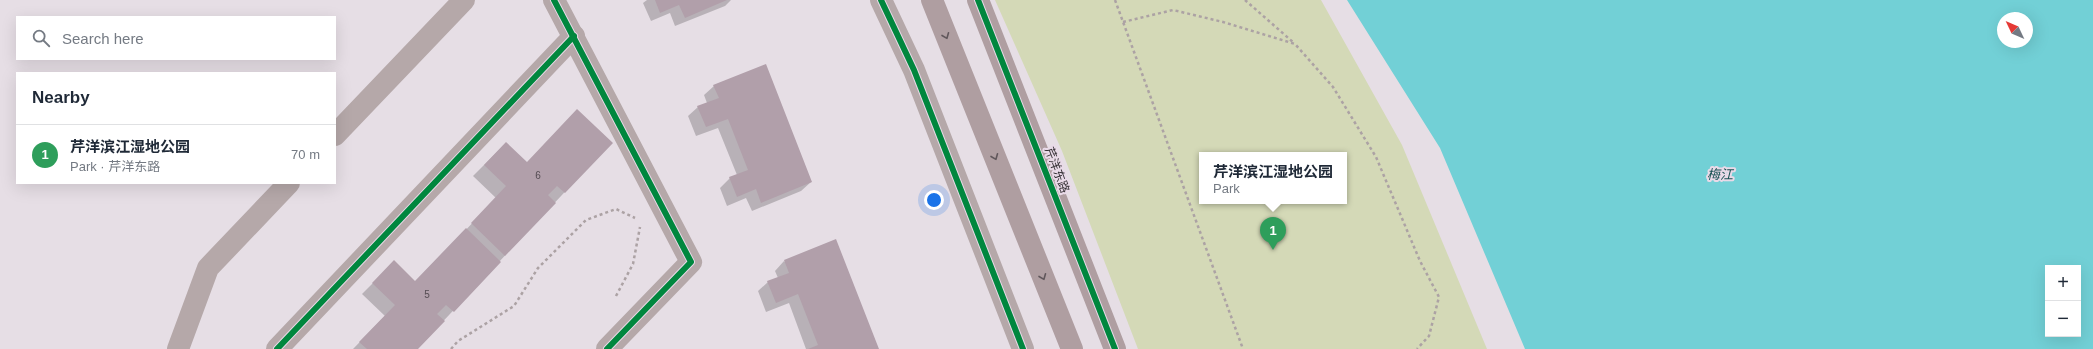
<!DOCTYPE html>
<html lang="en">
<head>
<meta charset="utf-8">
<style>
  :root { --surface:#fff; --page:#f2f2f3; --text:#1f2937; --muted:#747a83; --line:#e0e1e3; --accent:#ea580c }
  body { margin:0; font-family:Helvetica,"Noto Sans SC",sans-serif; background:var(--page); color:var(--text) }
  .controls { position:absolute; right:12px; bottom:12px; display:grid; overflow:hidden; border-radius:0px; box-shadow:0 4px 16px #0002 }
  .controls button { width:36px; height:36px; display:grid; place-items:center; padding:0; border:0; border-bottom:1px solid var(--line); background:var(--surface); color:var(--text); font:20px sans-serif }
  .compass { position:absolute; left:1997px; top:12px; width:36px; height:36px; border-radius:50%; background:var(--surface); box-shadow:0 4px 16px #0002; rotate:314deg }
  .you { position:absolute; left:934px; top:200px; width:14px; height:14px; margin:-10px; border:3px solid #fff; border-radius:50%; background:#1a73e8; box-shadow:0 0 0 6px #1a73e833 }
  .badge { display:grid; place-items:center; width:26px; height:26px; border-radius:50%; background:var(--accent); color:#fff; font-size:13px; font-weight:700 }
  .pin { position:absolute; translate:-50% -33px; filter:drop-shadow(0 1px 2px #0008) }
  .pin::after { content:''; position:absolute; top:21px; width:14px; height:12px; background:inherit; clip-path:polygon(0 0,100% 0,50% 100%) }
  .popup { position:absolute; left:1199px; top:152px; width:148px; height:52px; box-sizing:border-box; display:grid; place-content:center; border-radius:0px; background:var(--surface); filter:drop-shadow(0 1px 3px #0005); font-size:13px; white-space:nowrap; color:var(--muted) }
  .popup b { font-size:15px; color:var(--text) }
  .popup::after { content:''; position:absolute; left:50%; top:100%; margin-left:-8px; border:8px solid transparent; border-top-color:var(--surface) }
  .list { margin:0; padding:0; list-style:none }
  h2 { display:flex; justify-content:space-between; align-items:center; height:52px; margin:0; padding:0 16px; font-size:17px }
  h2 small { font-size:13px; font-weight:400; color:var(--muted) }
  .list li { display:grid; grid-template-columns:26px 1fr auto; gap:12px; align-items:center; box-sizing:border-box; height:60px; padding:0 16px; border-top:1px solid var(--line) }
  .list b { display:block; font-size:15px; white-space:nowrap }
  .list p { margin:0; font-size:13px; white-space:nowrap; color:var(--muted) }
  .list em { font-size:13px; font-style:normal; color:var(--muted) }
  .icon { flex:none; width:22px; height:22px; fill:none; stroke:currentColor; stroke-width:2; stroke-linecap:round; stroke-linejoin:round }
  .map { position:relative; flex:none; width:2093px; height:349px; overflow:hidden }
  .search { position:absolute; background:var(--surface); box-shadow:0 4px 16px #0002; left:16px; top:16px; width:320px; height:44px; display:flex; align-items:center; gap:10px; box-sizing:border-box; padding:0 14px; border-radius:0px; color:var(--muted); font-size:15px }
  .panel { position:absolute; background:var(--surface); box-shadow:0 4px 16px #0002; left:16px; top:72px; width:320px; height:112px; border-radius:0px }
  .map>svg:first-child { display:block }
  .green { fill:#d4d9b7; fill-rule:evenodd }
  .water { fill:#72d0d6; fill-rule:evenodd }
  .shadow { fill:#0003 }
  .building { fill:#b19faa }
  .lines { fill:none; stroke-linecap:round; stroke-linejoin:round }
  .path { stroke:#aca2a4; stroke-width:2.5; stroke-dasharray:3 3; stroke-linecap:butt }
  .minor { stroke:#b5a8a9; stroke-width:22 }
  .major { stroke:#af9ea1; stroke-width:22 }
  .cycleway-casing { stroke:#e9dae8; stroke-width:8 }
  .cycleway { stroke:#00873e; stroke-width:6 }
  .oneway { stroke:#60575b }
  .labels { text-anchor:middle; dominant-baseline:central; stroke-width:4; stroke-linejoin:round; paint-order:stroke }
  .number-label { font-size:10px; fill:#554c53 }
  .street-label { font-size:12px; fill:#363136; stroke:#e9dae8 }
  .water-label { font-size:13px; font-style:italic; fill:#165052; stroke:#e9dae8 }
</style>
</head>
<body>
<div class="map">
<svg width="2093" height="349" viewBox="0 0 2093 349">
  <rect width="100%" height="100%" fill="#e6dee5"/>
  <path class="green" d="M 995,0 L 1321,0 L 1402,145 L 1487,349 L 1138,349 L 1062,151 ZM 1202,155 L 1344,155 L 1344,201 L 1202,201 Z"/>
  <path class="water" d="M 1347,0 L 2093,0 L 2093,349 L 1525,349 L 1440,148 ZM 2003,18 L 2027,18 L 2027,42 L 2003,42 ZM 2048,268 L 2078,268 L 2078,334 L 2048,334 Z"/>
  <g class="shadow">
    <path d="M 647,0 L 731,0 L 725,6 L 675,26 L 670,13 L 651,21 L 643,3 Z"/>
    <path d="M 714,86 L 811,182 L 801,191 L 752,211 L 746,198 L 727,206 L 720,188 L 730,178 L 737,175 L 718,128 L 696,136 L 688,116 L 698,107 L 707,103 L 704,95 Z"/>
    <path d="M 506,143 L 527,164 L 611,143 L 417,349 L 353,349 L 385,316 L 362,294 L 394,262 L 415,282 L 461,235 L 496,198 L 473,176 Z"/>
    <path d="M 784,261 L 878,349 L 806,349 L 789,303 L 766,312 L 758,291 L 768,282 L 778,278 L 775,271 Z"/>
  </g>
  <g class="building">
    <path d="M 655,0 L 727,0 L 685,18 L 679,5 L 660,13 Z"/>
    <path d="M 766,64 L 812,182 L 761,203 L 756,189 L 737,197 L 729,177 L 748,170 L 728,119 L 706,127 L 697,106 L 719,98 L 713,85 Z"/>
    <path d="M 577,109 L 613,143 L 565,193 L 557,186 L 548,195 L 556,203 L 505,256 L 471,223 L 506,186 L 484,165 L 506,142 L 527,162 Z"/>
    <path d="M 466,228 L 501,262 L 454,312 L 446,305 L 437,314 L 445,321 L 418,349 L 367,349 L 359,342 L 395,305 L 372,283 L 394,260 L 415,281 Z"/>
    <path d="M 836,239 L 879,349 L 808,349 L 818,345 L 798,294 L 776,303 L 767,281 L 789,273 L 784,260 Z"/>
  </g>
  <g class="lines">
    <g class="path">
      <path d="M 1115,0 L 1243,349"/>
      <path d="M 1245,0 L 1294,43"/>
      <path d="M 1123,22 L 1173,10 L 1223,22 L 1295,44 L 1333,87 L 1376,157 L 1420,261 L 1439,297 L 1429,336 L 1417,349"/>
      <path d="M 616,296 L 633,264 L 640,227"/>
      <path d="M 451,349 L 458,341 L 514,306 L 538,268 L 586,220 L 616,209 L 635,218"/>
    </g>
    <g class="minor">
      <path d="M 554,0 L 691,262 L 607,349"/>
      <path d="M 881,0 L 914,70 L 1023,349"/>
      <path d="M 335,135 L 464,0"/>
      <path d="M 178,349 L 208,268 L 289,183"/>
      <path d="M 277,349 L 574,36"/>
    </g>
    <g class="major">
      <path d="M 932,0 L 1072,349"/>
      <path d="M 978,0 L 1115,349"/>
    </g>
    <g class="cycleway-casing">
      <g id="cycleway">
        <path d="M 554,0 L 691,262 L 607,349"/>
        <path d="M 881,0 L 914,70 L 1023,349"/>
        <path d="M 978,0 L 1115,349"/>
        <path d="M 277,349 L 574,36"/>
      </g>
    </g>
    <use href="#cycleway" class="cycleway"/>
  </g>
  <defs><path id="oneway-chevron" d="M-2-3.5L2.5 0L-2 3.5" fill="none" stroke-width="1.6" stroke-linecap="round" stroke-linejoin="round"/></defs>
  <g class="oneway">
    <use href="#oneway-chevron" transform="translate(946 36) rotate(68)"/>
    <use href="#oneway-chevron" transform="translate(995 157) rotate(68)"/>
    <use href="#oneway-chevron" transform="translate(1043 277) rotate(68)"/>
  </g>
  <g class="labels">
    <g class="number-label">
      <text x="538" y="175">6</text>
      <text x="427" y="294">5</text>
    </g>
    <g class="street-label">
      <text transform="translate(1057 170) rotate(69)">芹洋东路</text>
    </g>
    <g class="water-label">
      <text x="1720" y="174">梅江</text>
    </g>
  </g>
</svg>
<div class="controls">
<button>+</button>
<button>−</button>
</div>
<svg class="compass" viewBox="-18 -18 36 36"><path d="M0-13l5 13h-10z" fill="#e53935"/><path d="M0 13l5-13h-10z" fill="#747a83"/></svg>
<div class="you"></div>
<div class="pin badge" style="left:1273px;top:250px;background:#2e9e5b">1</div>
<div class="popup"><b>芹洋滨江湿地公园</b>Park</div>
<div class="search"><svg class="icon" aria-label="search" viewBox="0 0 24 24"><circle cx="10" cy="10" r="6"/><path d="M15 15l6 6"/></svg>Search here</div>
<section class="panel">
<h2>Nearby<small></small></h2>
<ul class="list">
<li><span class="badge" style="background:#2e9e5b">1</span><div><b>芹洋滨江湿地公园</b><p>Park · 芹洋东路</p></div><em>70 m</em></li>
</ul>
</section>
</div>
</body>
</html>
